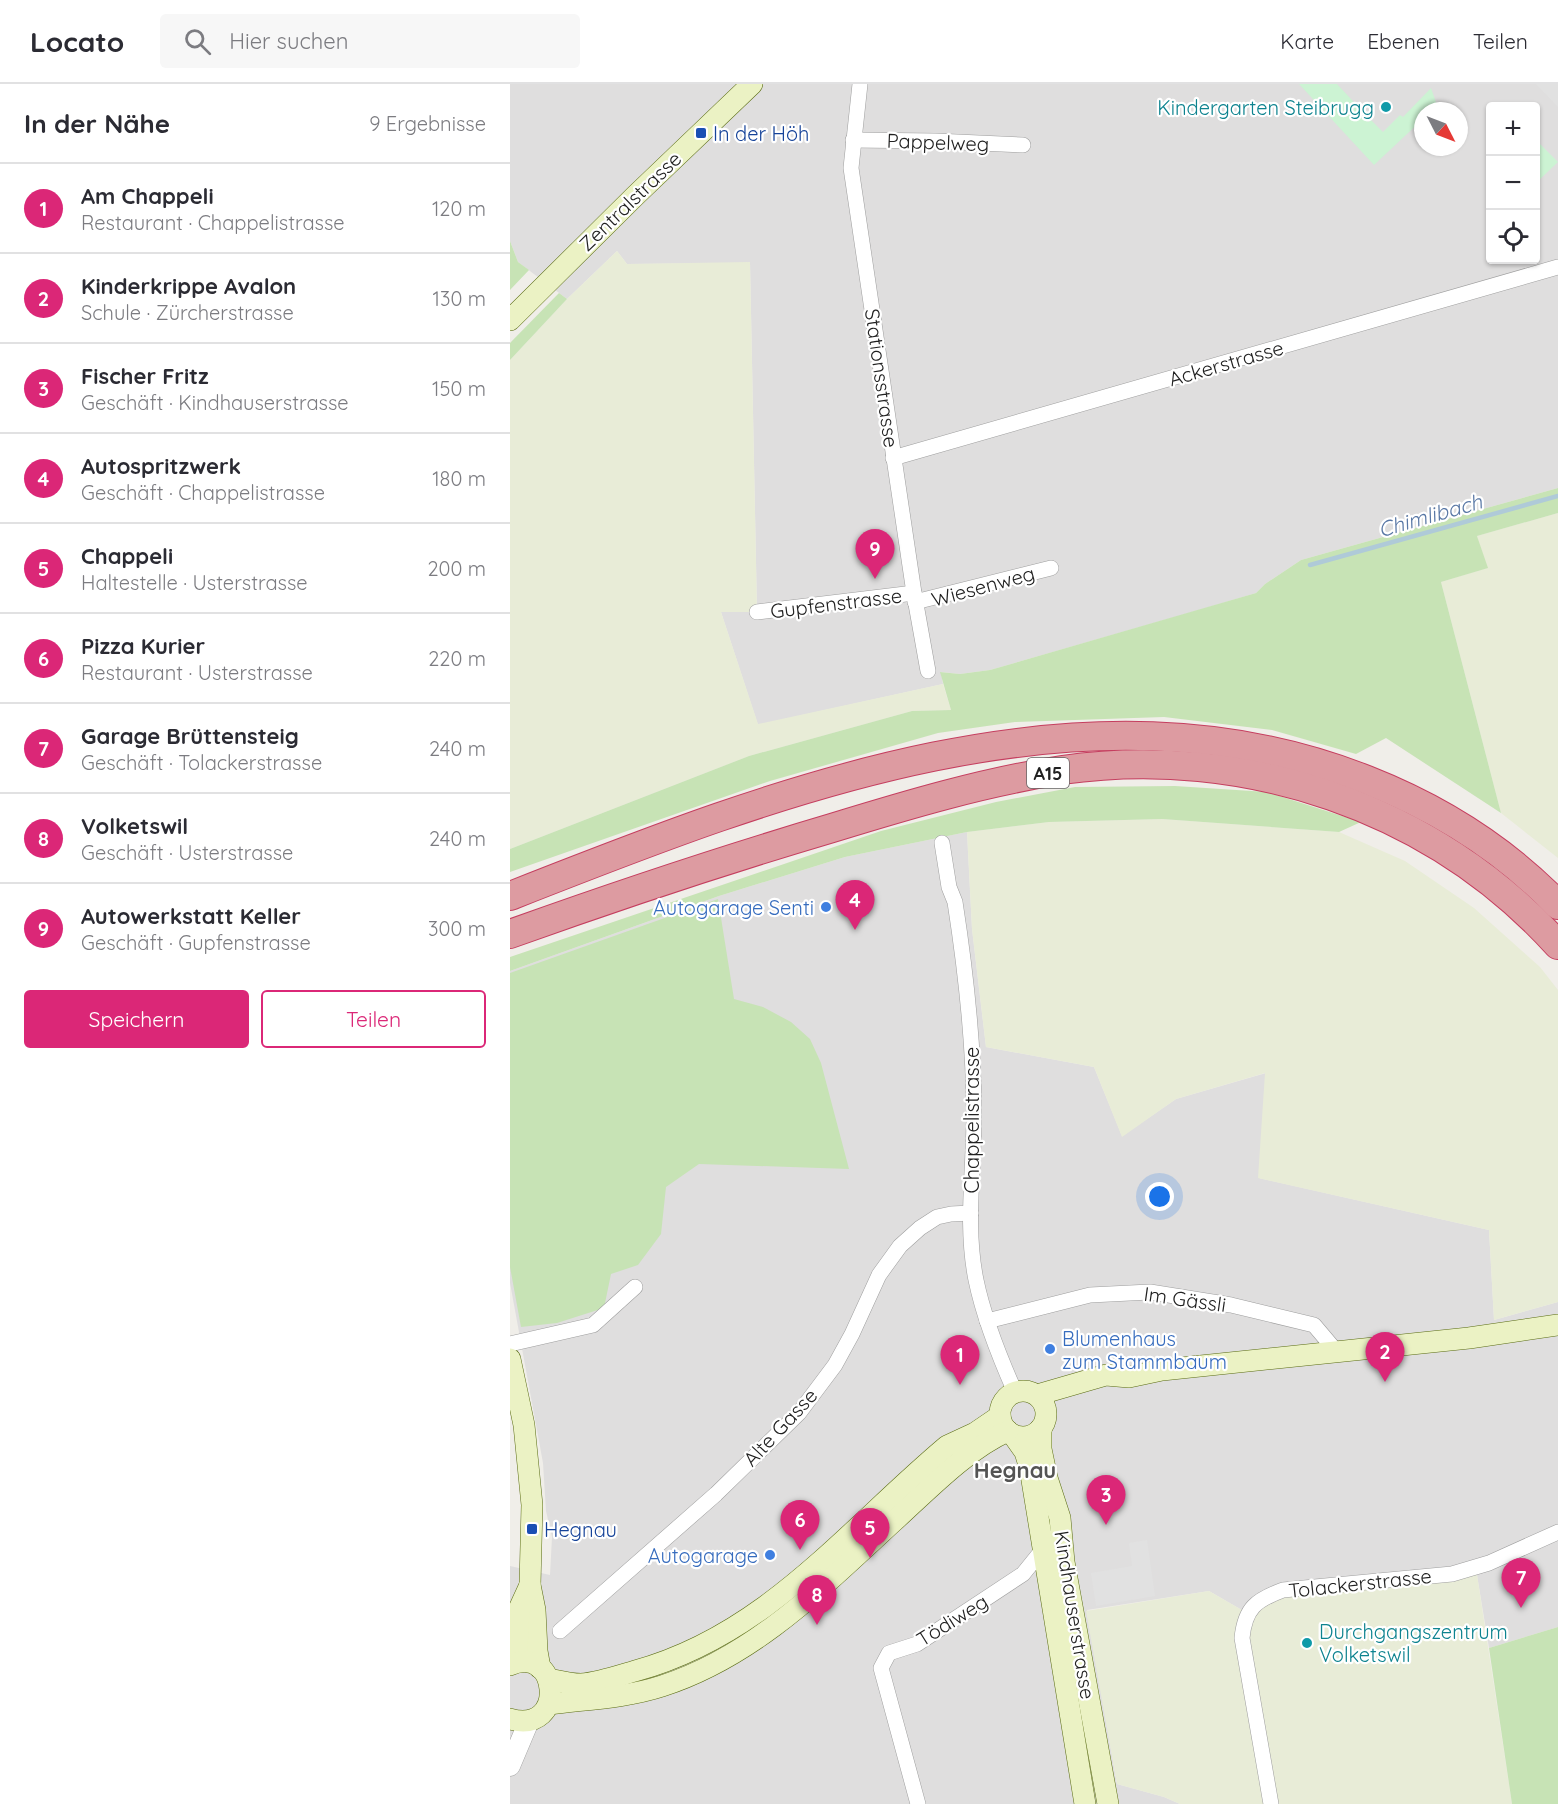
<!DOCTYPE html>
<html lang="de">
<head>
<meta charset="utf-8">
<style>
  :root { --surface:#fff; --page:#f7f7f7; --text:#2b2b33; --muted:#7c7c81; --line:#e1e1e2; --accent:#db2777 }
  body { margin:0; font-family:Quicksand,sans-serif; background:var(--page); color:var(--text) }
  .controls { position:absolute; right:18px; top:18px; display:grid; overflow:hidden; border-radius:6px; box-shadow:0 2px 4px #0004 }
  .controls button { width:54px; height:54px; display:grid; place-items:center; padding:0; border:0; border-bottom:2px solid var(--line); background:var(--surface); color:var(--text); font:30px sans-serif }
  .compass { position:absolute; left:904px; top:18px; width:54px; height:54px; border-radius:50%; background:var(--surface); box-shadow:0 2px 4px #0004; rotate:132deg }
  .you { position:absolute; left:650px; top:1113px; width:21px; height:21px; margin:-15px; border:4px solid #fff; border-radius:50%; background:#1a73e8; box-shadow:0 0 0 9px #1a73e833 }
  .badge { display:grid; place-items:center; width:39px; height:39px; border-radius:50%; background:var(--accent); color:#fff; font-size:20px; font-weight:700 }
  .pin { position:absolute; translate:-50% -50px; filter:drop-shadow(0 2px 3px #0008) }
  .pin::after { content:''; position:absolute; top:32px; width:21px; height:18px; background:inherit; clip-path:polygon(0 0,100% 0,50% 100%) }
  .list { margin:0; padding:0; list-style:none }
  h2 { display:flex; justify-content:space-between; align-items:center; height:78px; margin:0; padding:0 24px; font-size:26px }
  h2 small { font-size:20px; font-weight:400; color:var(--muted) }
  .list li { display:grid; grid-template-columns:39px 1fr auto; gap:18px; align-items:center; box-sizing:border-box; height:90px; padding:0 24px; border-top:2px solid var(--line) }
  .list b { display:block; font-size:22px; white-space:nowrap }
  .list p { margin:0; font-size:20px; white-space:nowrap; color:var(--muted) }
  .list em { font-size:20px; font-style:normal; color:var(--muted) }
  .actions { display:flex; gap:12px; padding:18px 24px }
  .actions a { flex:1; padding:14px 0; border:2px solid var(--accent); border-radius:6px; text-align:center; font-size:21px; color:var(--accent) }
  .actions .main { background:var(--accent); color:#fff }
  .icon { flex:none; width:33px; height:33px; fill:none; stroke:currentColor; stroke-width:2; stroke-linecap:round; stroke-linejoin:round }
  .map { position:relative; flex:none; width:1048px; height:1720px; overflow:hidden }
  header { display:flex; align-items:center; gap:36px; box-sizing:border-box; height:84px; padding:0 30px; background:var(--surface); border-bottom:2px solid var(--line) }
  header strong { font-size:28px }
  nav { display:flex; gap:33px; margin-inline-start:auto; font-size:21px }
  .search { width:420px; height:54px; background:var(--page); display:flex; align-items:center; gap:15px; box-sizing:border-box; padding:0 21px; border-radius:6px; color:var(--muted); font-size:22px }
  main { display:flex }
  aside { flex:1; background:var(--surface) }
  .map>svg:first-child { display:block }
  .residential { fill:#dfdede; fill-rule:evenodd }
  .farmland { fill:#e8ecd7 }
  .grass { fill:#c7e3b5 }
  .park { fill:#ccf3d3 }
  .parking { fill:#e1e1e1 }
  .lines { fill:none; stroke-linecap:round; stroke-linejoin:round }
  .stream { stroke:#afcad8; stroke-width:4.5 }
  .minor-casing { stroke:#9e9e9e; stroke-width:16 }
  .tertiary-casing { stroke:#9e9e9e; stroke-width:21 }
  .secondary-casing { stroke:#5a6c13; stroke-width:22 }
  .motorway-casing { stroke:#c53e5f; stroke-width:30 }
  .minor { stroke:#fff; stroke-width:15 }
  .tertiary { stroke:#fff; stroke-width:20 }
  .secondary { stroke:#ebf2c4; stroke-width:21 }
  .motorway { stroke:#dd9ba1; stroke-width:28 }
  .culture-dot { fill:#0f9aa8; stroke:#fff; stroke-width:2 }
  .transit-dot { fill:#1a4fb4; stroke:#fff; stroke-width:2 }
  .shop-dot { fill:#3f7fe0; stroke:#fff; stroke-width:2 }
  .labels { text-anchor:middle; dominant-baseline:central; stroke-width:4.5; stroke-linejoin:round; paint-order:stroke }
  .shield { fill:#fff; stroke:#646464; stroke-width:1.5 }
  .shield-label { font-size:18px; font-weight:bold; fill:#212121 }
  .culture-label { font-size:20px; fill:#0d838f; stroke:#fff; text-anchor:end }
  .transit-label { font-size:20px; fill:#164399; stroke:#fff; text-anchor:start }
  .street-label { font-size:20px; fill:#212121; stroke:#fff }
  .shop-label { font-size:20px; fill:#366cbe; stroke:#fff; text-anchor:end }
  .water-label { font-size:21px; font-style:italic; fill:#5877a5; stroke:#fff }
  .quarter-label { font-size:22px; font-weight:bold; fill:#545454; stroke:#fff }
</style>
</head>
<body>
<header>
<strong>Locato</strong>
<div class="search"><svg class="icon" aria-label="search" viewBox="0 0 24 24"><circle cx="10" cy="10" r="6"/><path d="M15 15l6 6"/></svg>Hier suchen</div>
<nav><a>Karte</a><a>Ebenen</a><a>Teilen</a></nav>
</header>
<main>
<aside>
<h2>In der Nähe<small>9 Ergebnisse</small></h2>
<ul class="list">
<li><span class="badge">1</span><div><b>Am Chappeli</b><p>Restaurant · Chappelistrasse</p></div><em>120 m</em></li>
<li><span class="badge">2</span><div><b>Kinderkrippe Avalon</b><p>Schule · Zürcherstrasse</p></div><em>130 m</em></li>
<li><span class="badge">3</span><div><b>Fischer Fritz</b><p>Geschäft · Kindhauserstrasse</p></div><em>150 m</em></li>
<li><span class="badge">4</span><div><b>Autospritzwerk</b><p>Geschäft · Chappelistrasse</p></div><em>180 m</em></li>
<li><span class="badge">5</span><div><b>Chappeli</b><p>Haltestelle · Usterstrasse</p></div><em>200 m</em></li>
<li><span class="badge">6</span><div><b>Pizza Kurier</b><p>Restaurant · Usterstrasse</p></div><em>220 m</em></li>
<li><span class="badge">7</span><div><b>Garage Brüttensteig</b><p>Geschäft · Tolackerstrasse</p></div><em>240 m</em></li>
<li><span class="badge">8</span><div><b>Volketswil</b><p>Geschäft · Usterstrasse</p></div><em>240 m</em></li>
<li><span class="badge">9</span><div><b>Autowerkstatt Keller</b><p>Geschäft · Gupfenstrasse</p></div><em>300 m</em></li>
</ul>
<div class="actions"><a class="main">Speichern</a><a>Teilen</a></div>
</aside>
<div class="map">
<svg width="1048" height="1720" viewBox="0 0 1048 1720">
  <rect width="100%" height="100%" fill="#f0eee9"/>
  <g class="residential">
    <path d="M 0,0 L 1048,0 L 1048,404 L 791,476 L 755,500 L 746,509 L 689,526 L 480,586 L 450,590 L 431,588 L 433,600 L 248,641 L 211,528 L 247,528 L 240,179 L 117,180 L 107,167 L 57,215 L 8,178 L 0,157 ZM 981,22 L 1026,22 L 1026,176 L 981,176 ZM 913,27 L 949,27 L 949,63 L 913,63 Z"/>
    <path d="M 457,748 L 462,845 L 476,963 L 584,983 L 612,1052 L 666,1015 L 756,989 L 749,1094 L 979,1146 L 984,1236 L 1048,1218 L 1048,1543 L 979,1564 L 966,1485 L 737,1529 L 699,1507 L 577,1526 L 607,1700 L 654,1713 L 670,1720 L 0,1720 L 0,1482 L 40,1491 L 42,1453 L 36,1427 L 33,1379 L 0,1199 L 0,887 L 209,812 L 335,773 Z"/>
  </g>
  <g class="farmland">
    <path d="M 107,167 L 117,180 L 240,178 L 247,528 L 211,528 L 248,640 L 433,600 L 441,626 L 402,627 L 239,672 L 0,765 L 0,276 L 57,215 Z"/>
    <path d="M 1048,429 L 1048,774 L 991,729 L 931,498 L 977,484 L 967,452 Z"/>
    <path d="M 652,735 L 829,748 L 895,777 L 964,824 L 1030,883 L 1048,906 L 1048,1218 L 984,1236 L 979,1146 L 748,1094 L 755,989 L 666,1015 L 612,1053 L 584,983 L 476,963 L 462,845 L 457,748 L 539,738 Z"/>
    <path d="M 966,1484 L 1002,1720 L 670,1720 L 654,1713 L 607,1700 L 576,1527 L 699,1507 L 737,1529 L 753,1513 Z"/>
  </g>
  <g class="grass">
    <path d="M 0,157 L 8,178 L 19,186 L 0,206 Z"/>
    <path d="M 49,209 L 57,215 L 0,276 L 0,259 Z"/>
    <path d="M 1048,404 L 1048,429 L 967,452 L 978,484 L 931,498 L 991,729 L 876,654 L 846,670 L 762,646 L 654,633 L 505,638 L 428,649 L 260,697 L 0,788 L 0,765 L 239,672 L 402,627 L 441,626 L 430,588 L 450,590 L 480,586 L 746,509 L 755,500 L 791,476 Z"/>
    <path d="M 665,702 L 757,708 L 851,738 L 829,748 L 652,735 L 539,738 L 457,748 L 335,773 L 209,812 L 0,887 L 0,873 L 371,747 L 486,718 L 565,703 Z"/>
    <path d="M 208,815 L 224,915 L 253,923 L 281,938 L 300,955 L 311,979 L 339,1085 L 189,1080 L 156,1103 L 151,1150 L 128,1181 L 101,1190 L 94,1224 L 47,1239 L 11,1243 L 0,1183 L 0,889 Z"/>
    <path d="M 1048,1543 L 1048,1720 L 1002,1720 L 979,1564 Z"/>
  </g>
  <g class="park">
    <path d="M 789,0 L 827,0 L 854,29 L 851,31 L 858,38 L 861,36 L 873,48 L 890,31 L 893,33 L 921,4 L 927,21 L 921,27 L 913,27 L 913,35 L 864,81 Z"/>
    <path d="M 1026,59 L 1029,59 L 1048,78 L 1026,99 Z"/>
  </g>
  <g class="parking">
    <path d="M 1026,0 L 1048,0 L 1048,23 Z"/>
    <path d="M 637,1456 L 645,1512 L 586,1522 L 581,1489 L 622,1482 L 619,1459 Z"/>
  </g>
  <g class="lines">
    <path class="stream" d="M 800,481 L 1048,412"/>
    <g class="minor-casing">
      <g id="minor">
        <path d="M 350,0 L 341,84 L 404,509 L 418,587"/>
        <path d="M 343,56 L 425,57 L 513,61"/>
        <path d="M 383,374 L 1048,183"/>
        <path d="M 405,518 L 541,484"/>
        <path d="M 247,528 L 404,509"/>
        <path d="M 432,759 L 439,803 L 445,818 C 456,889 464,960 464,1032 C 464,1086 455,1142 466,1196 C 474,1235 489,1272 505,1308"/>
        <path d="M 477,1237 L 580,1211 L 640,1208 L 721,1221 L 804,1241 L 826,1267"/>
        <path d="M 0,1260 L 83,1241 L 125,1203"/>
        <path d="M 50,1547 L 206,1410 L 289,1329 L 325,1281 L 342,1250 L 369,1191 L 390,1162 L 410,1144 L 427,1133 L 441,1130 L 461,1129"/>
        <path d="M 408,1720 L 371,1584 L 379,1569 L 407,1560 L 513,1490 L 534,1464"/>
        <path d="M 761,1720 L 732,1554 C 735,1524 746,1516 773,1506 L 942,1490 L 979,1479 L 1048,1448"/>
      </g>
    </g>
    <g class="tertiary-casing">
      <path id="tertiary" d="M 0,1682 L 19,1637"/>
    </g>
    <g class="secondary-casing">
      <g id="secondary">
        <path d="M 0,236 L 125,112 L 242,0"/>
        <path d="M 0,1275 L 14,1341 L 22,1421 L 20,1501 L 25,1526 L 27,1567 L 30,1584"/>
        <circle cx="513" cy="1330" r="23"/>
        <path d="M 527,1311 L 596,1291 L 619,1293 L 652,1286 L 959,1254 L 1048,1241"/>
        <path d="M 531,1344 L 531,1365 L 537,1394 L 550,1434 L 554,1478 L 598,1720"/>
        <path d="M 503,1351 L 515,1368 L 520,1384 L 575,1720"/>
        <path d="M 3,1579 L 7,1565 L 9,1525 L 20,1501"/>
        <path d="M 0,1581 C 49,1559 58,1651 0,1635"/>
        <path d="M 39,1595 C 49,1597 61,1600 71,1600 C 88,1599 108,1592 125,1587 C 257,1551 337,1446 437,1362 L 465,1349 L 490,1332"/>
        <path d="M 39,1620 C 77,1615 115,1614 152,1602 C 245,1572 313,1502 384,1437 C 417,1407 457,1365 498,1347"/>
      </g>
    </g>
    <g class="motorway-casing">
      <g id="motorway">
        <path d="M 0,812 C 264,708 576,584 857,696 C 928,724 995,766 1048,821"/>
        <path d="M 0,850 C 106,812 214,776 322,744 C 397,721 474,698 552,686 C 735,660 923,723 1048,861"/>
      </g>
    </g>
    <use href="#minor" class="minor"/>
    <use href="#tertiary" class="tertiary"/>
    <use href="#secondary" class="secondary"/>
    <use href="#motorway" class="motorway"/>
  </g>
  <g class="culture-dot">
    <circle cx="876" cy="23" r="6"/>
    <circle cx="797" cy="1559" r="6"/>
  </g>
  <g class="transit-dot">
    <rect x="185" y="43" width="12" height="12" rx="3"/>
    <rect x="16" y="1439" width="12" height="12" rx="3"/>
  </g>
  <g class="shop-dot">
    <circle cx="316" cy="823" r="6"/>
    <circle cx="540" cy="1265" r="6"/>
    <circle cx="260" cy="1471" r="6"/>
  </g>
  <g class="labels">
    <rect class="shield" x="517" y="674" width="42" height="30" rx="4.5"/>
    <g class="shield-label">
      <text x="538" y="689">A15</text>
    </g>
    <g class="culture-label">
      <text x="864" y="23">Kindergarten Steibrugg</text>
      <text x="809" y="1547" text-anchor="start">Durchgangszentrum<tspan x="809" dy="23">Volketswil</tspan></text>
    </g>
    <g class="transit-label">
      <text x="203" y="49">In der Höh</text>
      <text x="34" y="1445">Hegnau</text>
    </g>
    <g class="street-label">
      <text transform="translate(428 58) rotate(2)">Pappelweg</text>
      <text transform="translate(120 117) rotate(-44)">Zentralstrasse</text>
      <text transform="translate(716 279) rotate(-16)">Ackerstrasse</text>
      <text transform="translate(372 294) rotate(82)">Stationsstrasse</text>
      <text transform="translate(473 502) rotate(-15)">Wiesenweg</text>
      <text transform="translate(326 519) rotate(-7)">Gupfenstrasse</text>
      <text transform="translate(461 1036) rotate(-90)">Chappelistrasse</text>
      <text transform="translate(675 1215) rotate(8)">Im Gässli</text>
      <text transform="translate(270 1343) rotate(-47)">Alte Gasse</text>
      <text transform="translate(850 1499) rotate(-6)">Tolackerstrasse</text>
      <text transform="translate(565 1531) rotate(81)">Kindhauserstrasse</text>
      <text transform="translate(442 1536) rotate(-32)">Tödiweg</text>
    </g>
    <g class="shop-label">
      <text x="304" y="823">Autogarage Senti</text>
      <text x="552" y="1254" text-anchor="start">Blumenhaus<tspan x="552" dy="23">zum Stammbaum</tspan></text>
      <text x="248" y="1471">Autogarage</text>
    </g>
    <g class="water-label">
      <text transform="translate(920 431) rotate(-16)">Chimlibach</text>
    </g>
    <g class="quarter-label">
      <text x="505" y="1386">Hegnau</text>
    </g>
  </g>
</svg>
<div class="controls">
<button>+</button>
<button>−</button>
<button><svg class="icon" aria-label="locate" viewBox="0 0 24 24"><circle cx="12" cy="12" r="6"/><path d="M12 2v4M12 18v4M2 12h4M18 12h4"/></svg></button>
</div>
<svg class="compass" viewBox="-18 -18 36 36"><path d="M0-13l5 13h-10z" fill="#e53935"/><path d="M0 13l5-13h-10z" fill="#7c7c81"/></svg>
<div class="you"></div>
<div class="pin badge" style="left:450px;top:1301px">1</div>
<div class="pin badge" style="left:875px;top:1298px">2</div>
<div class="pin badge" style="left:596px;top:1441px">3</div>
<div class="pin badge" style="left:345px;top:846px">4</div>
<div class="pin badge" style="left:360px;top:1474px">5</div>
<div class="pin badge" style="left:290px;top:1466px">6</div>
<div class="pin badge" style="left:1011px;top:1524px">7</div>
<div class="pin badge" style="left:307px;top:1541px">8</div>
<div class="pin badge" style="left:365px;top:495px">9</div>
</div>
</main>
</body>
</html>
